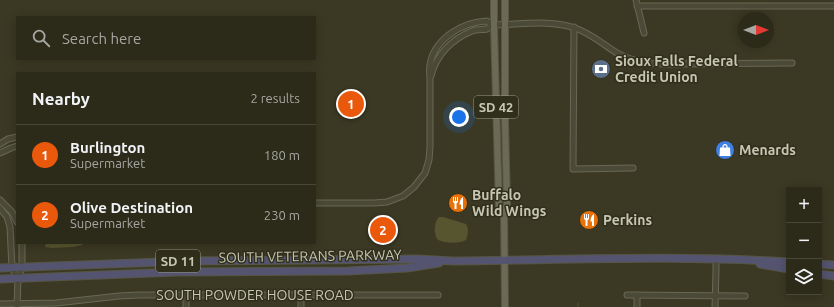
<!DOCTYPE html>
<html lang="en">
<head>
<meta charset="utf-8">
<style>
  :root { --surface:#2c2b1a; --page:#343323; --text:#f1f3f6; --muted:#a6a7a2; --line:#484739; --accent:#ea580c }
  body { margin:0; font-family:Ubuntu,sans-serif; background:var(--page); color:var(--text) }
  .controls { position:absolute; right:12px; bottom:12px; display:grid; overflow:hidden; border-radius:0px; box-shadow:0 2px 10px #0003 }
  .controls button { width:36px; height:36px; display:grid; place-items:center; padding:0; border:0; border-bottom:1px solid var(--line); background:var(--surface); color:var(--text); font:20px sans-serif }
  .compass { position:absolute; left:738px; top:12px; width:36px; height:36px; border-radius:50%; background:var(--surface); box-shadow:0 2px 10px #0003; rotate:90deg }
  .you { position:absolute; left:459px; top:117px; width:14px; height:14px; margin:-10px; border:3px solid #fff; border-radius:50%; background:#1a73e8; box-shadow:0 0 0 6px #1a73e833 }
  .badge { display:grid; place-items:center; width:26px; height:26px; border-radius:50%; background:var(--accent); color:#fff; font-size:13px; font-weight:700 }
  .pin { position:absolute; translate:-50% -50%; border:2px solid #fff; box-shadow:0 1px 4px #0006 }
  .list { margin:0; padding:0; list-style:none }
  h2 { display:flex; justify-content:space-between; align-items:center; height:52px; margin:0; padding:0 16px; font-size:17px }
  h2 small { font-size:13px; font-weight:400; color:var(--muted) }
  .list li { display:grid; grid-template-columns:26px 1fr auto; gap:12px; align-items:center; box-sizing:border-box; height:60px; padding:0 16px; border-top:1px solid var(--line) }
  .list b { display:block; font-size:15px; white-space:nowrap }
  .list p { margin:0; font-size:13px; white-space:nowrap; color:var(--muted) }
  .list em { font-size:13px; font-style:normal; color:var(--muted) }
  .icon { flex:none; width:22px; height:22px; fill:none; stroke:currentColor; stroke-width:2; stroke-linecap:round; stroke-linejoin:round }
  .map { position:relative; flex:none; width:834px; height:307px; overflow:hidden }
  .search { position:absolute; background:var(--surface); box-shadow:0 2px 10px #0003; left:16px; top:16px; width:300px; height:44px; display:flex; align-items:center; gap:10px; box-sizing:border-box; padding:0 14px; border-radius:0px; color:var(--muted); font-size:15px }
  .panel { position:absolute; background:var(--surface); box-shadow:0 2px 10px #0003; left:16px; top:72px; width:300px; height:172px; border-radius:0px }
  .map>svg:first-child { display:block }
  .water { fill:#57552f }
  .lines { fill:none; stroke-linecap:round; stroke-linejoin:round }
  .stream { stroke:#57552f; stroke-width:1 }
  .minor-casing { stroke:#696855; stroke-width:7 }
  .major-casing { stroke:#575643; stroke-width:8 }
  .highway-casing { stroke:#565542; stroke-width:9 }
  .minor { stroke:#4b4a37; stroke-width:5 }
  .major { stroke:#6b6a55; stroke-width:6 }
  .highway { stroke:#545471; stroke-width:7 }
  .labels { text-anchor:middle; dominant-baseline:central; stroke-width:3; stroke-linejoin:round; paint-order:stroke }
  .shield { fill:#302f1c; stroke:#9a9985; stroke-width:1 }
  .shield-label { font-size:13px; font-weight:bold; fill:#c7c6b2 }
  .poi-label { font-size:14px; font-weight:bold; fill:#c7c6b2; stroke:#302f1c; text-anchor:start }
  .street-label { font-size:14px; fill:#c7c6b2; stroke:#302f1c }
</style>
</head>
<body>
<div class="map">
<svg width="834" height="307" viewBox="0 0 834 307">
  <rect width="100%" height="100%" fill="#3b3923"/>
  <g class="water">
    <path d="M 439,217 L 443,217 L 466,224 C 469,229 468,235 466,240 C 459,244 445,243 438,240 C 433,234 434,222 439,217 Z"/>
    <path d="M 46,243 L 84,243 L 82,245 L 73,247 L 52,248 L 45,247 Z"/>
  </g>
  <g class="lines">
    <path class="stream" d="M 578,307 L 578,303"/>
    <g class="minor-casing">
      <g id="minor">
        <path d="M 636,0 L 644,33"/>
        <path d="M 637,6 L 834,6"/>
        <path d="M 574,27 L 573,169 L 633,168"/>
        <path d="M 431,76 C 436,55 452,39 472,31 C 477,29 483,30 487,29 C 487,29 492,25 492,25"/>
        <path d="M 0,144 L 8,139 L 17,137"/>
        <path d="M 0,153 L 11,148 L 17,146"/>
        <path d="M 0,200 L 12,212 L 17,222"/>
        <path d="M 315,203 L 374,203 L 387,202 L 403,196 L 414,187 L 425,173 L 429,160 L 430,146 L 430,81 C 430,75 429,70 430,65 C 434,39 462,22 487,21 L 492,25 C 518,25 549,19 575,28 C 590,33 603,44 617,53 C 633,62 649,64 667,64 L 792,63"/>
        <path d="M 0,208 L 7,217 L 10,227 L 12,268 L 18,279 L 17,306"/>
        <path d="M 18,279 L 22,268 L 22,243"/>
        <path d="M 186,295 L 186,307"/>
        <path d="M 627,295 L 745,296"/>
        <path d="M 637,295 L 637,307"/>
        <path d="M 0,304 L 56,303 L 119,296 L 139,295 L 438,295"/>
        <path d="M 301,307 L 301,295"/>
        <path d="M 715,307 L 716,270 L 716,259"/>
      </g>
    </g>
    <g class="major-casing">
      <g id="major">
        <path d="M 494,0 L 494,25 L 499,208 L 504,213"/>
        <path d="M 505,307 L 504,213 L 507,204 L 505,120 L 505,0"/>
      </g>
    </g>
    <g class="highway-casing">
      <g id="highway">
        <path d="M 760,264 L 789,269"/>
        <path d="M 819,264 L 834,265"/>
        <path d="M 0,268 L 190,261 L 417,259 L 453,261 C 565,260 677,255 789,262"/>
        <path d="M 819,274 L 834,276"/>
        <path d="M 0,279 L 177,272 L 348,271 L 407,268 L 439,263"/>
      </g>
    </g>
    <use href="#minor" class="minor"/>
    <use href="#major" class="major"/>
    <use href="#highway" class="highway"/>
  </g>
  <defs>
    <g id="bank-disc" transform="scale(1)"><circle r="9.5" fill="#5c6f8a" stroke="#302f1c"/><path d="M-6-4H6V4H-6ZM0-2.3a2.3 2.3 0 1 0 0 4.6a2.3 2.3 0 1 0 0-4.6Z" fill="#fff"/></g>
    <g id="shop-disc" transform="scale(1)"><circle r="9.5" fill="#3f7fe0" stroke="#302f1c"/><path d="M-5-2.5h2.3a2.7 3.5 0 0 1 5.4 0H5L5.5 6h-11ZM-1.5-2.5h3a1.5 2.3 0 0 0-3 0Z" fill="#fff"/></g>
    <g id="restaurant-disc" transform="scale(1)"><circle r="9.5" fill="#e8710a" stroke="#302f1c"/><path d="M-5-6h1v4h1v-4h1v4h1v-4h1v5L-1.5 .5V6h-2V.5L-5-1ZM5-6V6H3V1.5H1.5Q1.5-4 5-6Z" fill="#fff"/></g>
  </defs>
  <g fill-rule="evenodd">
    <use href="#bank-disc" x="601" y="69"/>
    <use href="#shop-disc" x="725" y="150"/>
    <use href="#restaurant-disc" x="458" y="203"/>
    <use href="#restaurant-disc" x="589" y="220"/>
  </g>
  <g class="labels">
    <g class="shield">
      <rect x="474" y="96" width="44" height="22" rx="3"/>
      <rect x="156" y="250" width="44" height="22" rx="3"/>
    </g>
    <g class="shield-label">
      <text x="496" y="107">SD 42</text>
      <text x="178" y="261">SD 11</text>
    </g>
    <g class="poi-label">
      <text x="615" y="61">Sioux Falls Federal<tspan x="615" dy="16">Credit Union</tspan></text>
      <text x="739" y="150">Menards</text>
      <text x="472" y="195">Buffalo<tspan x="472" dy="16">Wild Wings</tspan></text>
      <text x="603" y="220">Perkins</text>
    </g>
    <g class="street-label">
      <text transform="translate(310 256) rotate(-1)">SOUTH VETERANS PARKWAY</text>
      <text x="255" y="295">SOUTH POWDER HOUSE ROAD</text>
    </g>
  </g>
</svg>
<div class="controls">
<button>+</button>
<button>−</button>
<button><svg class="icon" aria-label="layers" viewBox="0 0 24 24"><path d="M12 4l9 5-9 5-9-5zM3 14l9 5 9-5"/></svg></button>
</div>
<svg class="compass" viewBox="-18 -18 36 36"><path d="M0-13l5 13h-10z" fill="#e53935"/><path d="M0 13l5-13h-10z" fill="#a6a7a2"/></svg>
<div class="you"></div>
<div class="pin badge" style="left:351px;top:104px">1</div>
<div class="pin badge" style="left:383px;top:230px">2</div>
<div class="search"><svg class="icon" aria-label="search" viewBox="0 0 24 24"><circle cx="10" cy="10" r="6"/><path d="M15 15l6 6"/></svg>Search here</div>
<section class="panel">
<h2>Nearby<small>2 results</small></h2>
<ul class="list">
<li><span class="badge">1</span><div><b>Burlington</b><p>Supermarket</p></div><em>180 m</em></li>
<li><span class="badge">2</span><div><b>Olive Destination</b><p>Supermarket</p></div><em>230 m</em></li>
</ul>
</section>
</div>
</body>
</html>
